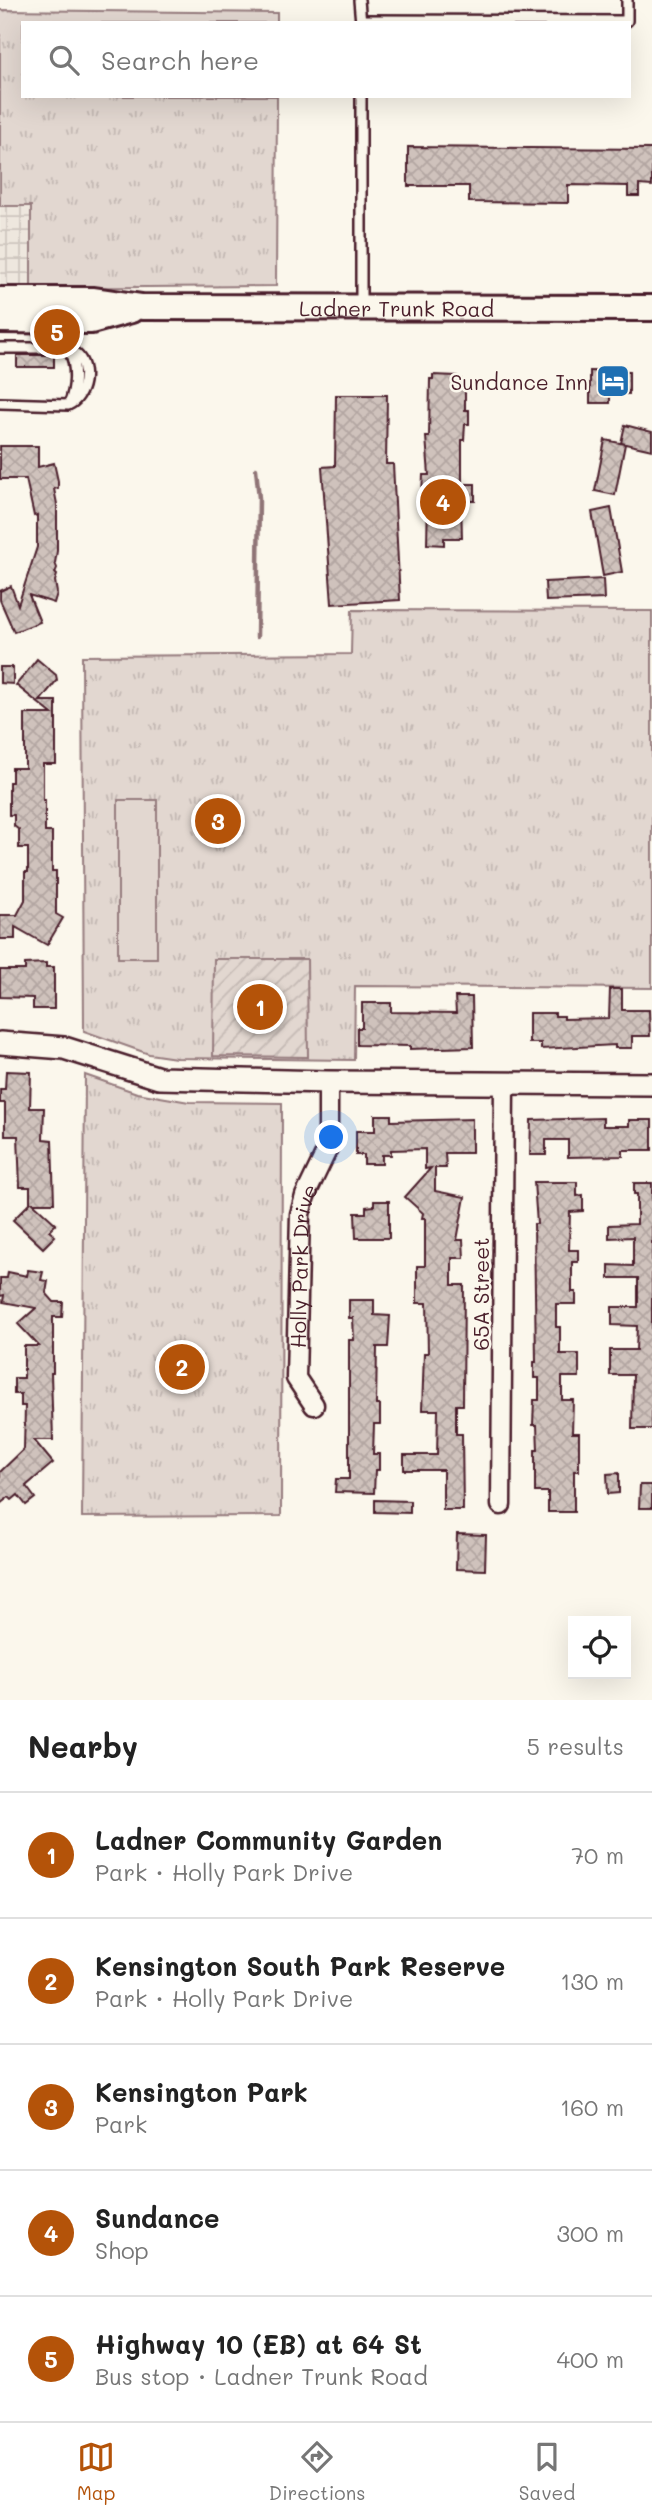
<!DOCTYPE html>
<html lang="en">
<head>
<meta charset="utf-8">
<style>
  :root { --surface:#fff; --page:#f2f2f2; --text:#222; --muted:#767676; --line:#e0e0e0; --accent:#b45309 }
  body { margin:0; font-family:Mali,sans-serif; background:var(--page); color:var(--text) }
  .controls { position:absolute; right:21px; bottom:21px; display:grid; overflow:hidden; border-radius:0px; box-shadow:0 7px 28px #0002 }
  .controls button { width:63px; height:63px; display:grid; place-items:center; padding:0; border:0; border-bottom:2px solid var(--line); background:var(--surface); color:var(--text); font:35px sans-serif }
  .you { position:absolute; left:332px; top:1138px; width:24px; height:24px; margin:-18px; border:5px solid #fff; border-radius:50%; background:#1a73e8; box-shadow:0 0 0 10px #1a73e833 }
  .badge { display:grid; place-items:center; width:46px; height:46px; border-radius:50%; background:var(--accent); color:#fff; font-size:23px; font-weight:700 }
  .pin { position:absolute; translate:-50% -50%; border:4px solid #fff; box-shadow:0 2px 7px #0006 }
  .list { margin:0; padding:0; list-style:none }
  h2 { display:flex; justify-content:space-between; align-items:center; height:91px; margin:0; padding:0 28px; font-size:30px }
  h2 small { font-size:23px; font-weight:400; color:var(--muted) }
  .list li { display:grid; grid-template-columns:46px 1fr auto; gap:21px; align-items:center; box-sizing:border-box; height:126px; padding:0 28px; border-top:2px solid var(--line) }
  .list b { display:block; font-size:26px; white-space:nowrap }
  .list p { margin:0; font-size:23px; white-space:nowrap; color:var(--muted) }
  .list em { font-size:23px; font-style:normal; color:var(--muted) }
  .icon { flex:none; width:38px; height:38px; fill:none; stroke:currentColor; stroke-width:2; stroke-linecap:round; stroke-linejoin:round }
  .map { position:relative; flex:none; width:652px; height:1700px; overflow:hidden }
  .search { position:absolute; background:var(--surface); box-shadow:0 7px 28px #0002; left:21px; right:21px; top:21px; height:77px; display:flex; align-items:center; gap:18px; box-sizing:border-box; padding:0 24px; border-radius:0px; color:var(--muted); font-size:26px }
  .sheet { height:721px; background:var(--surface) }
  nav { display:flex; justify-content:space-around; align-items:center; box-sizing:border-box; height:98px; border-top:2px solid var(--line); background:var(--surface); font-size:19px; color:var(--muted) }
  nav a { display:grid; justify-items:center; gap:4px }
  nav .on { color:var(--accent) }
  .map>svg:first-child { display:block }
  .industrial { fill:url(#industrial-grid) }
  .grass { fill:url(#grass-tufts); stroke:#967b7e; stroke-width:2 }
  .garden { fill:url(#garden-furrows); stroke:#967b7e; stroke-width:2 }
  .pitch { fill:#e2d7d0; stroke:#967b7e; stroke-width:2 }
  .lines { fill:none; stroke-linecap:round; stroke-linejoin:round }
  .stream { stroke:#907477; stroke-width:4.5 }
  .building { fill:url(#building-cross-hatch); stroke:#4a1f2b; stroke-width:2 }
  .service-casing { stroke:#4a1f2b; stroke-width:14 }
  .minor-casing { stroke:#4a1f2b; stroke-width:23 }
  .tertiary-casing { stroke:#4a1f2b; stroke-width:26 }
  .secondary-casing { stroke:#4a1f2b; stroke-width:30 }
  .service { stroke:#fbf7ec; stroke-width:9 }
  .minor { stroke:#fbf7ec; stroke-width:18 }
  .tertiary { stroke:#fbf7ec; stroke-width:21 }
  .secondary { stroke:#fbf7ec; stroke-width:24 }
  .labels { text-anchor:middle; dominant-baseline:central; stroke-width:5; stroke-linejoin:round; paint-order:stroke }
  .street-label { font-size:21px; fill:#4a1f2b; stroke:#fbf7ec }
  .poi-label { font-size:21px; fill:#4a1f2b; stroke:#fbf7ec; text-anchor:end }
</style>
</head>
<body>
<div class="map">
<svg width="652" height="1700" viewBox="0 0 652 1700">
  <defs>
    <pattern id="industrial-grid" width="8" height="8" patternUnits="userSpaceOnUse" patternTransform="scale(1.75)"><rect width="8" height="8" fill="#eee7de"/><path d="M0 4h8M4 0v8" fill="none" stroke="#cec6bf"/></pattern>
    <pattern id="grass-tufts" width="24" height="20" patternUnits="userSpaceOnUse" patternTransform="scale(1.75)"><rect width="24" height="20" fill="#e2d7d0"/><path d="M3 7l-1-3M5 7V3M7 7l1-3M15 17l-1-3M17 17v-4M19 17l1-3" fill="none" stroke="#c3b8b3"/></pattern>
    <pattern id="garden-furrows" width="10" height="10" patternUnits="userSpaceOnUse" patternTransform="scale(1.75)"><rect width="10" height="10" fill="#e2d7d0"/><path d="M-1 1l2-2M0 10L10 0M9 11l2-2" fill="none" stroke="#c3b8b3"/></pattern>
    <pattern id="building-cross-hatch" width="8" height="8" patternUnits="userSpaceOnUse" patternTransform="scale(1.75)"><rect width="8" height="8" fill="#cfc2bc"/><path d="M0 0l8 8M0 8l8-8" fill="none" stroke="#b3a6a2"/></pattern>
  </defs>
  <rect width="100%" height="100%" fill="#fbf7ec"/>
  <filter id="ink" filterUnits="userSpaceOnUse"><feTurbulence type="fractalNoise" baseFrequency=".0143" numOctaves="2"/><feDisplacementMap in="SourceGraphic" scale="14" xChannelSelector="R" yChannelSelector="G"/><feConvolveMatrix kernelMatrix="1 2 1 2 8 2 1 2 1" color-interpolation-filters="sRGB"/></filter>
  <g filter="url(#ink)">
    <rect class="industrial" x="0" y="206" width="31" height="82"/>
    <g class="grass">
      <path d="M 0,10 L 277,13 L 277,23 L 23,23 L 23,96 L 277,96 L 276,286 L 31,288 L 31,206 L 0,206 Z"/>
      <path d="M 352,610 L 652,611 L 652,988 L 355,986 L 354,1060 L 176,1058 L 149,1054 L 84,1031 L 82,656 L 351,654 Z"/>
      <path d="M 85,1075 L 137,1093 L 189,1102 L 282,1103 L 281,1516 L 82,1517 Z"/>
    </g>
    <path class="garden" d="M 214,959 L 307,959 L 308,1057 L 213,1056 Z"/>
    <rect class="pitch" x="118" y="800" width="39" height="158"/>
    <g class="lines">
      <path class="stream" d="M 256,469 L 259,498 L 257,637"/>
    </g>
    <g class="building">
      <path d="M 408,147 L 652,149 L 652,186 L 639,185 L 639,196 L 628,196 L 628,186 L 568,185 L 568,203 L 469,202 L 469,186 L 408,186 Z"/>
      <rect x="17" y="355" width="37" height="12"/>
      <path d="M 590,371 L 629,372 L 629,394 L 610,393 L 610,403 L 590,403 Z"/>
      <path d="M 433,375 L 457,376 L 458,379 L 461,379 L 461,388 L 465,388 L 465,410 L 469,410 L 469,424 L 465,424 L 464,440 L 462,440 L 462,484 L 475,484 L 475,501 L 461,501 L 462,538 L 444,538 L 444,545 L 427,544 L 428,498 L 423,498 L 422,493 L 423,475 L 429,475 L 426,437 L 429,437 L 430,379 L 433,379 Z"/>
      <path d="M 336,395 L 387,395 L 386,464 L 393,464 L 400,600 L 332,604 L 322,467 L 335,466 Z"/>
      <path d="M 625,425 L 652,432 L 652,450 L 621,443 Z"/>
      <path d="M 605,440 L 625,444 L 615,495 L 595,491 Z"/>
      <path d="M 0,446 L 38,446 L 38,467 L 54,463 L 58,481 L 58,488 L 54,489 L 57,504 L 57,551 L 55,563 L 57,568 L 55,573 L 57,575 L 55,581 L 57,593 L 54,603 L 29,595 L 40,622 L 14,632 L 0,600 L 0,591 L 11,586 L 18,605 L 37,547 L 37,515 L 34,516 L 26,479 L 0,479 Z"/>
      <path d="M 611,508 L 622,572 L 603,576 L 592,512 Z"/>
      <path d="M 603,579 L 604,599 L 546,601 L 545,582 Z"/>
      <path d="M 37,659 L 56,675 L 57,680 L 40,701 L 56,701 L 56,764 L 43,764 L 43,800 L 45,800 L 45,832 L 52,832 L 52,871 L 56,871 L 56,914 L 63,918 L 47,945 L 15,927 L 15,939 L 0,939 L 0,915 L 17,915 L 25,900 L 25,872 L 28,872 L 28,848 L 19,848 L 19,830 L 14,826 L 14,815 L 9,815 L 9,782 L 12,782 L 12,768 L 25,768 L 25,714 L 52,714 L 16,685 Z"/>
      <path d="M 0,667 L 13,667 L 13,684 L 0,683 Z"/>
      <path d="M 46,963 L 46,967 L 54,967 L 54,1009 L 33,1009 L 33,998 L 0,997 L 0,970 L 25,970 L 25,964 Z"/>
      <path d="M 610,989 L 622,989 L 622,1010 L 649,1010 L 650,1036 L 632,1036 L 632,1048 L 615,1048 L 615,1045 L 541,1049 L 541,1043 L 529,1043 L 529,1013 L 555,1013 L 555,1016 L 564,1016 L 564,1019 L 609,1018 Z"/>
      <path d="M 455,997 L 472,997 L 473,1047 L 410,1049 L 410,1046 L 357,1045 L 357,1028 L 362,1028 L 362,1003 L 391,1003 L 391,1012 L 456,1013 Z"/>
      <path d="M 6,1071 L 31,1072 L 30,1108 L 44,1108 L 43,1139 L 52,1140 L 54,1203 L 33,1203 L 56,1224 L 49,1231 L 55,1236 L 43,1248 L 13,1220 L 30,1203 L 30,1187 L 20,1187 L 18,1136 L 5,1136 L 5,1103 L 0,1103 L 0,1089 L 5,1089 Z"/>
      <path d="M 375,1115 L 391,1115 L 391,1121 L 472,1119 L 472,1153 L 445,1153 L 446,1168 L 435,1168 L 435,1191 L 465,1197 L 457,1240 L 463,1240 L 464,1258 L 452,1258 L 452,1285 L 464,1285 L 463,1405 L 456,1405 L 456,1434 L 462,1434 L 463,1510 L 443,1510 L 443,1470 L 404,1470 L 404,1455 L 437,1455 L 438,1410 L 422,1410 L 424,1353 L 428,1353 L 427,1303 L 417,1303 L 417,1266 L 425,1266 L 425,1218 L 422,1218 L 423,1213 L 405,1197 L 431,1168 L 425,1169 L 425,1149 L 391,1150 L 391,1155 L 382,1155 L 382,1164 L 364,1164 L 364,1155 L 356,1155 L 356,1131 L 375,1131 Z"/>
      <path d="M 603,1118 L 603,1126 L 629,1126 L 629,1120 L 652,1120 L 652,1150 L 623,1150 L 623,1156 L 568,1157 L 568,1140 L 546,1140 L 546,1155 L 530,1155 L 531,1120 Z"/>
      <path d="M 534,1182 L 577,1182 L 577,1196 L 583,1195 L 583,1211 L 570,1212 L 569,1250 L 578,1250 L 578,1262 L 572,1262 L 572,1292 L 576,1292 L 576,1304 L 556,1304 L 556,1327 L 560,1327 L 560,1354 L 579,1354 L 579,1377 L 562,1377 L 562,1400 L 573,1400 L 572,1433 L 579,1433 L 579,1471 L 574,1471 L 574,1512 L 548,1512 L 548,1492 L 535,1492 L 535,1450 L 538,1450 L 537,1425 L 533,1425 L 534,1400 L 539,1400 L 539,1378 L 534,1378 L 534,1362 L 536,1362 L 534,1224 L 537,1224 Z"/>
      <path d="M 634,1183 L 652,1183 L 652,1429 L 632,1429 L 633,1375 L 610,1375 L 610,1350 L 636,1350 L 637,1326 L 612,1325 L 612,1307 L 638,1307 L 638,1278 L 609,1278 L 609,1265 L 633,1266 L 633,1237 L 609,1238 L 609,1225 L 637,1224 L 637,1194 L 634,1194 Z"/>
      <path d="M 374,1201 L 389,1201 L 389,1238 L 356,1238 L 355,1213 L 366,1213 L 366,1207 L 374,1206 Z"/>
      <path d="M 28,1270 L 43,1272 L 41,1280 L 48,1281 L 46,1293 L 54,1302 L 63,1302 L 62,1317 L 53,1317 L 53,1373 L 51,1373 L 53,1440 L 34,1440 L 53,1463 L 26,1486 L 35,1498 L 26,1505 L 18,1495 L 12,1500 L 9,1497 L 0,1504 L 0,1472 L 24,1449 L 25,1406 L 21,1406 L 21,1394 L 14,1394 L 14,1378 L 24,1378 L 24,1346 L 39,1346 L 18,1324 L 36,1308 L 3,1302 L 4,1295 L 0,1296 L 0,1278 L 7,1278 L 8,1272 L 27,1276 Z"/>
      <path d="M 349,1300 L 374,1300 L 374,1315 L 390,1316 L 388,1347 L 377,1347 L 376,1405 L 380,1405 L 380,1424 L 374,1424 L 373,1454 L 379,1454 L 379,1470 L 375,1470 L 374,1493 L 335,1492 L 336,1479 L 349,1479 L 349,1340 L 354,1340 L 353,1318 L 349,1318 Z"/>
      <path d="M 619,1473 L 619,1493 L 608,1494 L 607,1474 Z"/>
      <path d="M 640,1485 L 652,1485 L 652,1508 L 639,1508 Z"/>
      <path d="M 375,1500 L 410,1501 L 410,1513 L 375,1512 Z"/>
      <path d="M 457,1534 L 486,1535 L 485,1570 L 456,1569 Z"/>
    </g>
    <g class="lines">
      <g class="service-casing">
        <g id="service">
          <path d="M 359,0 L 361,23"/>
          <path d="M 361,20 L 627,21 L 627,0"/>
          <path d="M 361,96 L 361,306"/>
          <path d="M 0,348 L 59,348 C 65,349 71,350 76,354 C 91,367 85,398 68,405 L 0,403"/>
          <path d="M 69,350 C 77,365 76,389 69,404"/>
        </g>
      </g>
      <g class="minor-casing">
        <g id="minor">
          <path id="s1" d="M 314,1405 L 296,1378 L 300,1214 L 305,1196 L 328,1148 L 328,1082"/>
          <path d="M 501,1505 L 504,1083"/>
        </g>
      </g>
      <g class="tertiary-casing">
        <path id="tertiary" d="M 0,1043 L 64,1048 L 159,1078 L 328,1082 L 652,1084"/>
      </g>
      <g class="secondary-casing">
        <g id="secondary">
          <path id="s2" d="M 0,300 L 94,300 L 142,307 L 652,308"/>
          <path d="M 0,320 L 91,321 L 131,310"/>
        </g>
      </g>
      <use href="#service" class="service"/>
      <use href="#minor" class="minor"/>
      <use href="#tertiary" class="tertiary"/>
      <use href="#secondary" class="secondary"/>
    </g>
  </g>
  <defs>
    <g id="hotel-square" transform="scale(1.75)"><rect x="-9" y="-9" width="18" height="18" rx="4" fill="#1f6fb2" stroke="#fbf7ec"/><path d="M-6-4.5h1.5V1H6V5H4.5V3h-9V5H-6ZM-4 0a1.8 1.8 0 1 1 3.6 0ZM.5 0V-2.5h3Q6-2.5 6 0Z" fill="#fff"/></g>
  </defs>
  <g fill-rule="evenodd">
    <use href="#hotel-square" x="613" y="381"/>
  </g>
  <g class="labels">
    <g class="street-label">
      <text stroke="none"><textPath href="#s2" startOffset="397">Ladner Trunk Road</textPath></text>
      <text stroke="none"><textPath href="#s1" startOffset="145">Holly Park Drive</textPath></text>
      <text transform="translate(480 1294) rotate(-90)">65A Street</text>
    </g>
    <g class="poi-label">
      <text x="588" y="381">Sundance Inn</text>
    </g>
  </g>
</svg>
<div class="controls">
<button><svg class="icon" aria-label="locate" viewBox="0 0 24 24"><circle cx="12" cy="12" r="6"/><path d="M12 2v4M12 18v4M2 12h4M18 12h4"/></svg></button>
</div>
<div class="you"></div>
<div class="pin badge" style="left:260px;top:1007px">1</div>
<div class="pin badge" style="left:182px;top:1367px">2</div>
<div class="pin badge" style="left:218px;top:821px">3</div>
<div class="pin badge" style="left:443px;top:502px">4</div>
<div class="pin badge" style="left:57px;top:332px">5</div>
<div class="search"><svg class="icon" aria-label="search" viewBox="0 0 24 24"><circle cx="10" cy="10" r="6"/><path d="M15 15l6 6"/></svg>Search here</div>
</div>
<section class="sheet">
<h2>Nearby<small>5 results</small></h2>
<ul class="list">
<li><span class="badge">1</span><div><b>Ladner Community Garden</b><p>Park · Holly Park Drive</p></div><em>70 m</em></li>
<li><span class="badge">2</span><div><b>Kensington South Park Reserve</b><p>Park · Holly Park Drive</p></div><em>130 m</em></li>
<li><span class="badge">3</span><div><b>Kensington Park</b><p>Park</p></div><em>160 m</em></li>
<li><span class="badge">4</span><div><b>Sundance</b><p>Shop</p></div><em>300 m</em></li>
<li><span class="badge">5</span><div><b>Highway 10 (EB) at 64 St</b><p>Bus stop · Ladner Trunk Road</p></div><em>400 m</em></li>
</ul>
</section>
<nav>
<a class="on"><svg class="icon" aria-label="map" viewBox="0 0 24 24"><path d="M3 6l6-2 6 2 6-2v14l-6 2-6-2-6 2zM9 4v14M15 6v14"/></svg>Map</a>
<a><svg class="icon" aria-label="directions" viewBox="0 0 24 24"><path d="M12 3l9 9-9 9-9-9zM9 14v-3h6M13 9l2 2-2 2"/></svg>Directions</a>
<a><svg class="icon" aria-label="saved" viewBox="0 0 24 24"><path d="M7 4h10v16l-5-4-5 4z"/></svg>Saved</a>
</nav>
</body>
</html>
